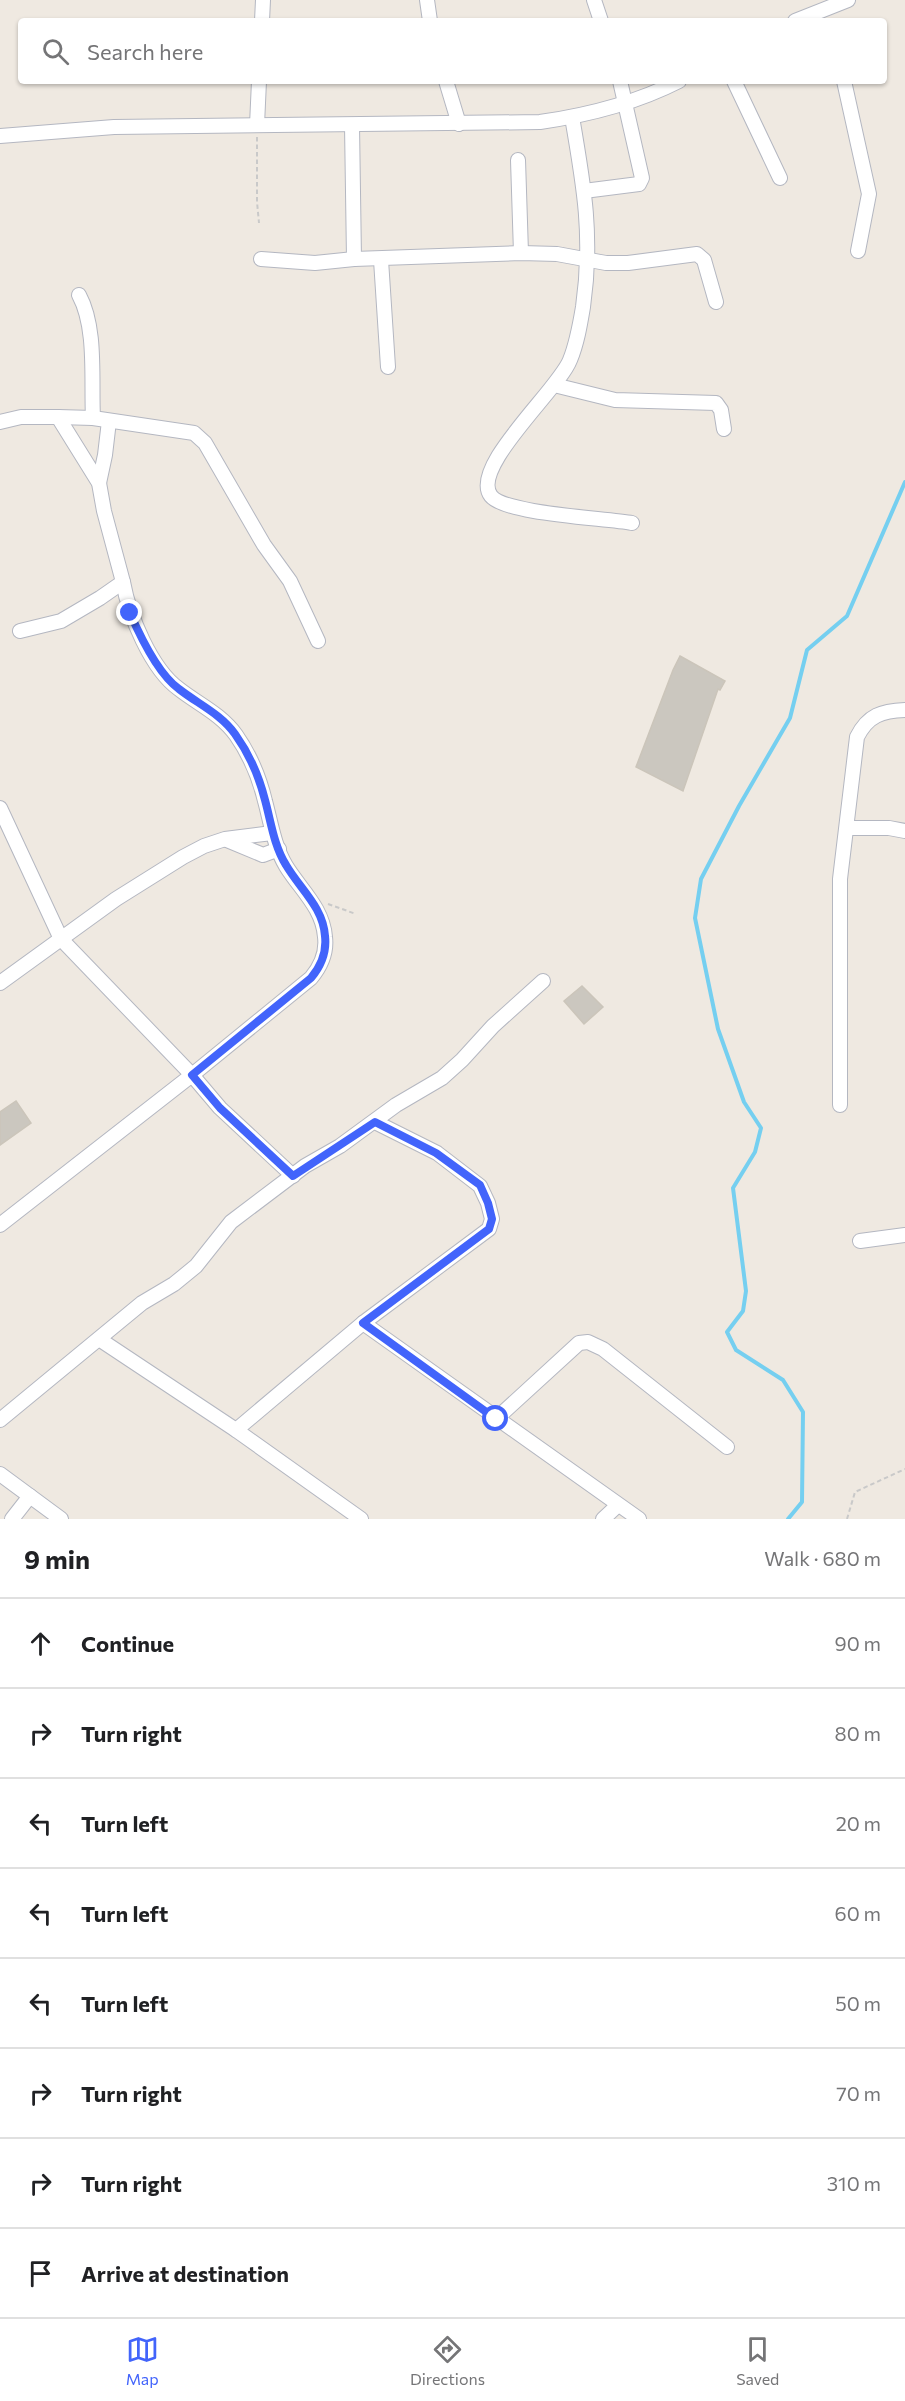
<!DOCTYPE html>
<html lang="en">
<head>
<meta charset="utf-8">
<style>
  :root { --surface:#fff; --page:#f6f6f6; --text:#202124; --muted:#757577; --line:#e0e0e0; --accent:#4264fb }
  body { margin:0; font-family:Commissioner,sans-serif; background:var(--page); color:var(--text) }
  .stop { position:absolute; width:18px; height:18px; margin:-14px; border:4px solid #4264fb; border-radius:50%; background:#fff }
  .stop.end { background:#4264fb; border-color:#fff; box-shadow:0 2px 6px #0008 }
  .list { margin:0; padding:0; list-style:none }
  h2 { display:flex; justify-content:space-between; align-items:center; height:78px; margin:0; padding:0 24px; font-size:26px }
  h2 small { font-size:20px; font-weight:400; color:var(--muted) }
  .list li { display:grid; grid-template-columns:39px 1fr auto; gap:18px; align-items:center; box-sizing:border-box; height:90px; padding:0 24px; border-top:2px solid var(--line) }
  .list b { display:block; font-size:22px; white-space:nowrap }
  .list em { font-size:20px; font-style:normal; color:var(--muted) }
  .icon { flex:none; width:33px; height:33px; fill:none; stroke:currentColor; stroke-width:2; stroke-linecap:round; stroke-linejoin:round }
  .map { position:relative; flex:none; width:905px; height:1519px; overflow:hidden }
  .search { position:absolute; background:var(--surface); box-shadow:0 2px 4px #0004; left:18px; right:18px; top:18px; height:66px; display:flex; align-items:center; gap:15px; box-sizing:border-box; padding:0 21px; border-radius:6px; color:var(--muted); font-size:22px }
  .sheet { height:798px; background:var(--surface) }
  nav { display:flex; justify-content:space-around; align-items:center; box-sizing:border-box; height:84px; border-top:2px solid var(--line); background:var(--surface); font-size:16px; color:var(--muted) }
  nav a { display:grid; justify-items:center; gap:3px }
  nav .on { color:var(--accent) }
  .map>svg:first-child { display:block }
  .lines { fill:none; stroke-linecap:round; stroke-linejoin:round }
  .stream { stroke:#75cff0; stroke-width:4 }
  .building { fill:#cbc7bf; stroke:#cbc5ba; stroke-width:1.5 }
  .minor-casing { stroke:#b4b7c1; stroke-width:16 }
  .path { stroke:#c9c9c9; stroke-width:2; stroke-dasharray:4.5 3; stroke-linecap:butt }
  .minor { stroke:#fff; stroke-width:14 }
  .route { stroke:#4264fb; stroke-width:8 }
</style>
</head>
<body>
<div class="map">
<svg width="905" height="1519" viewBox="0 0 905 1519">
  <rect width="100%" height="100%" fill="#efe9e1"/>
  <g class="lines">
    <path class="stream" d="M 788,1519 L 802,1502 L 803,1412 L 783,1380 L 736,1350 L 727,1332 L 743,1311 L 746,1291 L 733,1188 L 755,1152 L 761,1128 L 744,1102 L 718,1029 L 695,918 L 701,879 L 739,806 L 790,718 L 807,650 L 847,616 L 905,482"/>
  </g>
  <g class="building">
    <path d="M 680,656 L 725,681 L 720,690 L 718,689 L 683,791 L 636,767 L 673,670 Z"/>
    <path d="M 582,986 L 603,1007 L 584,1024 L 564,1001 Z"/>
    <path d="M 16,1101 L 31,1123 L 0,1145 L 0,1112 Z"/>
  </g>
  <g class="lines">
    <g class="minor-casing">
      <g id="minor">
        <path d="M 427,0 L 430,21"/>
        <path d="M 594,0 L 601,21"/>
        <path d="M 262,21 L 263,0"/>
        <path d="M 795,21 L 848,0"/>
        <path d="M 446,81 L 459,124"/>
        <path d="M 734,81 L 780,178"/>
        <path d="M 844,81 L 869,194 L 858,251"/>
        <path d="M 572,117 C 584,186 593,237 583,307 C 580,325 577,343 570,360 C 559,389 469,468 491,496 C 505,514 605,518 632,523"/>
        <path d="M 257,125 L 259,81"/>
        <path d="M 352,125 L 354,259"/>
        <path d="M 0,136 L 114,127 L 540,122 C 589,115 636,103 679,81"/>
        <path d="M 518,160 L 521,253"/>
        <path d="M 584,191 L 639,184 L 642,178 L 620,81"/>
        <path d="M 261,259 L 315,263 L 354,259 L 521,253 L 557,254 L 606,263 L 628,263 L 697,254 L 704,260 L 716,302"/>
        <path d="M 381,260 L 388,367"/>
        <path d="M 79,295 C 97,328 91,380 93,418"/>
        <path d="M 554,385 L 615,400 L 716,403 L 721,410 L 724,429"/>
        <path d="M 58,417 L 93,418 L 194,433 L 205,443 L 264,545 L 290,581 L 318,641"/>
        <path d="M 0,422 L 21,417 L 58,417 L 99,483 L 104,511 L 123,582 L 100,598 L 61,621 L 20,631"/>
        <path d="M 99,483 L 105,455 L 109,421"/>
        <path d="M 0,808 L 61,939 L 192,1075 L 220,1108 L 293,1176"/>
        <path d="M 847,828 L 889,828 L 905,831"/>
        <path d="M 227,840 L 263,855 L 279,849"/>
        <path d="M 0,983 L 116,899 L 183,857 L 204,846 L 225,839 L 272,833"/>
        <path d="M 840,1105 L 840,879 L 857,737 C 868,715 882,711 905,710"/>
        <path d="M 0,1225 L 192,1075 L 311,978 C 321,966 327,953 325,937 C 323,908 300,889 286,866 C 274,846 271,823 265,801 C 259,776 250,755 236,735 C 221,714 198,704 179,689 C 151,669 129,615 123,582"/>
        <path d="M 860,1241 L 905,1235"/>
        <path d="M 363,1323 L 639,1519"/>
        <path d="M 99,1339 L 236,1430 L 361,1519"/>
        <path d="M 496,1419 L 579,1343 L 588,1342 L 603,1349 L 727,1447"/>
        <path d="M 0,1420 L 142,1303 L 174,1284 L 196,1266 L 231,1222 L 305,1166 L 340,1146 L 396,1105 L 442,1078 L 462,1060 L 493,1026 L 543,981"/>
        <path d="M 236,1430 L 363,1323 L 489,1229 L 492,1219 L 488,1203 L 480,1186 L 437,1153 L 375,1122"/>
        <path d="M 0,1474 L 61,1519"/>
        <path d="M 12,1519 L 30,1496"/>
        <path d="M 603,1519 L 618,1505"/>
      </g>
    </g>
    <g class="path">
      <path d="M 257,137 L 257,202 L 259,223"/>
      <path d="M 328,904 L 356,914"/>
      <path d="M 847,1519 L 855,1492 L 905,1469"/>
    </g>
    <use href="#minor" class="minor"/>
  </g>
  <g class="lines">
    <path class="route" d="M 130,613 C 140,636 158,674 179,689 C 198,704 221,714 235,734 C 250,755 259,776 265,800 C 271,822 274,846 286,865 C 300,889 323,907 325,936 C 327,953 321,966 311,978 L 192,1075 L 220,1108 L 293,1176 L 375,1122 L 436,1153 L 480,1185 L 488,1203 L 492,1219 L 489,1229 L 363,1323 L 496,1419"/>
  </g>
</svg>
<div class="stop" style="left:496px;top:1419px"></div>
<div class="stop end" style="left:130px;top:613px"></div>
<div class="search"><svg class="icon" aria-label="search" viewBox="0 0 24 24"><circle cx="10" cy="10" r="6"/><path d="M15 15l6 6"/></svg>Search here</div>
</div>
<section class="sheet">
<h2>9 min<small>Walk · 680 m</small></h2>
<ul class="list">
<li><svg class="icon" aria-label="ahead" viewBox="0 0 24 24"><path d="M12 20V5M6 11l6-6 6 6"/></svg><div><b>Continue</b></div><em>90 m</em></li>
<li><svg class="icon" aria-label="right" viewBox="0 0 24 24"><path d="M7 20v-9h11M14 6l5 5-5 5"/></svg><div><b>Turn right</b></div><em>80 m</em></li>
<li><svg class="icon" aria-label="left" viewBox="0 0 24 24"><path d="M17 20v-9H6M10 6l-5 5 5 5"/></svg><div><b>Turn left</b></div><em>20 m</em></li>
<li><svg class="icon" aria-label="left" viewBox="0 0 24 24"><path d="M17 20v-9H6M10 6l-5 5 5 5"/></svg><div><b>Turn left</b></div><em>60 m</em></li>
<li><svg class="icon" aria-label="left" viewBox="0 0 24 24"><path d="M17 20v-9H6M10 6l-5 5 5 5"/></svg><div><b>Turn left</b></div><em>50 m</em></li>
<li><svg class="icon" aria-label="right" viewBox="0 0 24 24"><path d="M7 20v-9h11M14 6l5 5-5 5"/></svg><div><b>Turn right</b></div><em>70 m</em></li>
<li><svg class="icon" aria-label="right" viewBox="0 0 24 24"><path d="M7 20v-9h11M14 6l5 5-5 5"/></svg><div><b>Turn right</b></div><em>310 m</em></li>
<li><svg class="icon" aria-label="arrive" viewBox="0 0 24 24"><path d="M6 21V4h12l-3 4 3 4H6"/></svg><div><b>Arrive at destination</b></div></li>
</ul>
</section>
<nav>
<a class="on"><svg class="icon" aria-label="map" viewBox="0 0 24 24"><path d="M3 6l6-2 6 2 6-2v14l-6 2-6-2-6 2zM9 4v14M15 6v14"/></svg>Map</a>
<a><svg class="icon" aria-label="directions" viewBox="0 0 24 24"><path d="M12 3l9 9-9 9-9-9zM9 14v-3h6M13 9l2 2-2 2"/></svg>Directions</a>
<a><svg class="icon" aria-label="saved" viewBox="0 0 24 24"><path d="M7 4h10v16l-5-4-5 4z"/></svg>Saved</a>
</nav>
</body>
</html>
